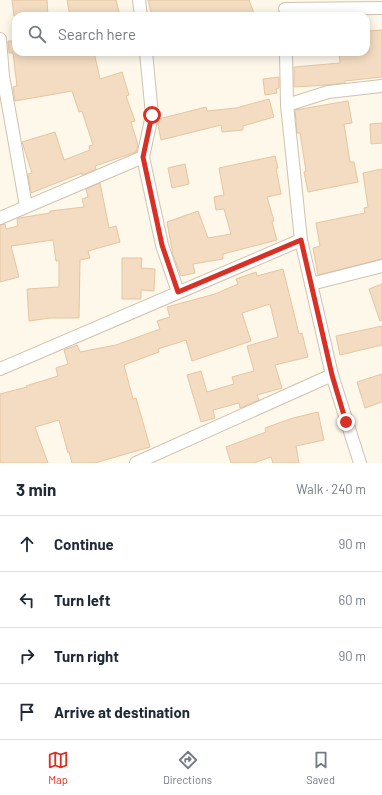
<!DOCTYPE html>
<html lang="en">
<head>
<meta charset="utf-8">
<style>
  :root { --surface:#fff; --page:#f6f6f7; --text:#1f2937; --muted:#747a83; --line:#e0e1e3; --accent:#d93025 }
  body { margin:0; font-family:Barlow,sans-serif; background:var(--page); color:var(--text) }
  .stop { position:absolute; width:12px; height:12px; margin:-9px; border:3px solid #d93025; border-radius:50%; background:#fff }
  .stop.end { background:#d93025; border-color:#fff; box-shadow:0 1px 4px #0008 }
  .list { margin:0; padding:0; list-style:none }
  h2 { display:flex; justify-content:space-between; align-items:center; height:52px; margin:0; padding:0 16px; font-size:17px }
  h2 small { font-size:13px; font-weight:400; color:var(--muted) }
  .list li { display:grid; grid-template-columns:26px 1fr auto; gap:12px; align-items:center; box-sizing:border-box; height:56px; padding:0 16px; border-top:1px solid var(--line) }
  .list b { display:block; font-size:15px; white-space:nowrap }
  .list em { font-size:13px; font-style:normal; color:var(--muted) }
  .icon { flex:none; width:22px; height:22px; fill:none; stroke:currentColor; stroke-width:2; stroke-linecap:round; stroke-linejoin:round }
  .map { position:relative; flex:none; width:382px; height:463px; overflow:hidden }
  .search { position:absolute; background:var(--surface); box-shadow:0 2px 10px #0003; left:12px; right:12px; top:12px; height:44px; display:flex; align-items:center; gap:10px; box-sizing:border-box; padding:0 14px; border-radius:12px; color:var(--muted); font-size:15px }
  .sheet { height:276px; background:var(--surface) }
  nav { display:flex; justify-content:space-around; align-items:center; box-sizing:border-box; height:56px; border-top:1px solid var(--line); background:var(--surface); font-size:11px; color:var(--muted) }
  nav a { display:grid; justify-items:center; gap:2px }
  nav .on { color:var(--accent) }
  .map>svg:first-child { display:block }
  .building { fill:#f3dcc1; stroke:#e6c5a1 }
  .lines { fill:none; stroke-linecap:round; stroke-linejoin:round }
  .street-casing { stroke:#d0c2ae; stroke-width:14 }
  .street { stroke:#fff; stroke-width:12 }
  .route { stroke:#d93025; stroke-width:5 }
</style>
</head>
<body>
<div class="map">
<svg width="382" height="463" viewBox="0 0 382 463">
  <rect width="100%" height="100%" fill="#fdf8ea"/>
  <g class="building">
    <path d="M 12,0 L 47,0 L 48,16 L 14,16 Z"/>
    <path d="M 67,0 L 116,0 L 120,16 L 70,16 Z"/>
    <path d="M 148,0 L 249,0 L 255,16 L 152,16 Z"/>
    <path d="M 382,30 L 382,77 L 345,81 L 345,83 L 326,85 L 294,87 L 294,67 L 340,63 L 339,52 L 369,52 L 367,31 Z"/>
    <path d="M 8,41 L 16,41 L 16,52 L 94,52 L 100,79 L 122,72 L 129,95 L 126,96 L 135,121 L 131,122 L 138,145 L 136,152 L 95,166 L 96,169 L 82,175 L 82,173 L 31,193 L 28,174 L 32,173 L 22,142 L 55,132 L 64,160 L 90,150 L 89,146 L 93,145 L 82,111 L 79,112 L 72,91 L 15,101 L 13,87 L 17,86 L 13,53 L 9,53 Z"/>
    <path d="M 279,77 L 279,88 L 276,89 L 277,93 L 265,95 L 263,79 Z"/>
    <path d="M 269,99 L 274,117 L 243,126 L 243,130 L 222,132 L 221,125 L 161,140 L 158,125 L 159,119 L 206,107 L 207,111 L 236,108 Z"/>
    <path d="M 348,101 L 352,123 L 344,124 L 350,162 L 354,162 L 358,182 L 308,192 L 304,172 L 306,171 L 300,133 L 297,133 L 295,110 Z"/>
    <path d="M 382,123 L 382,143 L 371,144 L 370,124 Z"/>
    <path d="M 275,156 L 278,168 L 276,168 L 281,194 L 267,197 L 274,221 L 272,222 L 277,240 L 223,254 L 223,259 L 193,264 L 195,273 L 181,276 L 173,255 L 167,222 L 198,211 L 208,238 L 231,234 L 224,209 L 216,210 L 214,197 L 224,195 L 219,168 Z"/>
    <path d="M 185,164 L 189,184 L 172,188 L 168,168 Z"/>
    <path d="M 382,169 L 382,259 L 318,275 L 313,248 L 320,246 L 316,223 L 365,213 L 364,208 L 368,207 L 363,173 Z"/>
    <path d="M 100,183 L 109,228 L 116,226 L 120,242 L 88,251 L 90,258 L 80,260 L 79,318 L 50,318 L 29,321 L 27,289 L 59,287 L 59,261 L 56,261 L 53,240 L 11,246 L 19,277 L 0,282 L 0,225 L 5,224 L 6,229 L 18,226 L 17,219 L 19,218 L 50,213 L 50,211 L 84,207 L 82,199 L 88,197 L 86,189 Z"/>
    <path d="M 122,258 L 142,258 L 141,268 L 155,269 L 154,291 L 141,290 L 141,299 L 122,299 Z"/>
    <path d="M 283,269 L 299,334 L 302,333 L 308,357 L 275,365 L 282,388 L 257,395 L 259,400 L 240,408 L 239,403 L 213,410 L 215,418 L 201,422 L 187,375 L 201,371 L 207,392 L 234,384 L 232,377 L 254,371 L 247,346 L 278,337 L 270,304 L 242,313 L 251,341 L 192,361 L 186,340 L 158,349 L 159,352 L 124,365 L 133,399 L 136,398 L 150,447 L 95,463 L 72,463 L 69,452 L 68,453 L 59,420 L 35,427 L 48,463 L 0,463 L 0,394 L 27,387 L 26,386 L 58,376 L 56,368 L 68,364 L 64,350 L 77,345 L 80,352 L 116,345 L 160,329 L 157,321 L 170,317 L 167,307 L 215,294 L 238,284 L 236,279 L 256,272 L 257,276 Z"/>
    <path d="M 382,284 L 382,320 L 380,321 L 369,289 Z"/>
    <path d="M 382,326 L 382,345 L 340,355 L 336,336 Z"/>
    <path d="M 382,374 L 382,402 L 365,408 L 357,382 Z"/>
    <path d="M 318,412 L 324,440 L 296,446 L 299,463 L 273,463 L 271,457 L 254,463 L 231,463 L 226,447 L 266,432 L 265,428 L 293,418 Z"/>
  </g>
  <g class="lines">
    <g class="street-casing">
      <g id="street">
        <path d="M 139,0 L 141,16"/>
        <path d="M 285,9 L 382,8"/>
        <path d="M 0,39 L 3,76 L 26,206"/>
        <path d="M 146,52 L 152,115 L 143,157 L 162,245 L 178,292"/>
        <path d="M 286,52 L 287,105 L 301,240 L 332,375 L 360,463"/>
        <path d="M 287,105 L 328,92 L 382,86"/>
        <path d="M 0,218 L 143,157"/>
        <path d="M 311,284 L 382,266"/>
        <path d="M 0,369 L 301,240"/>
        <path d="M 136,463 L 332,375"/>
      </g>
    </g>
    <use href="#street" class="street"/>
  </g>
  <g class="lines">
    <path class="route" d="M 152,115 L 143,157 L 162,245 L 178,292 L 301,240 L 332,375 L 346,422"/>
  </g>
</svg>
<div class="stop" style="left:152px;top:115px"></div>
<div class="stop end" style="left:346px;top:422px"></div>
<div class="search"><svg class="icon" aria-label="search" viewBox="0 0 24 24"><circle cx="10" cy="10" r="6"/><path d="M15 15l6 6"/></svg>Search here</div>
</div>
<section class="sheet">
<h2>3 min<small>Walk · 240 m</small></h2>
<ul class="list">
<li><svg class="icon" aria-label="ahead" viewBox="0 0 24 24"><path d="M12 20V5M6 11l6-6 6 6"/></svg><div><b>Continue</b></div><em>90 m</em></li>
<li><svg class="icon" aria-label="left" viewBox="0 0 24 24"><path d="M17 20v-9H6M10 6l-5 5 5 5"/></svg><div><b>Turn left</b></div><em>60 m</em></li>
<li><svg class="icon" aria-label="right" viewBox="0 0 24 24"><path d="M7 20v-9h11M14 6l5 5-5 5"/></svg><div><b>Turn right</b></div><em>90 m</em></li>
<li><svg class="icon" aria-label="arrive" viewBox="0 0 24 24"><path d="M6 21V4h12l-3 4 3 4H6"/></svg><div><b>Arrive at destination</b></div></li>
</ul>
</section>
<nav>
<a class="on"><svg class="icon" aria-label="map" viewBox="0 0 24 24"><path d="M3 6l6-2 6 2 6-2v14l-6 2-6-2-6 2zM9 4v14M15 6v14"/></svg>Map</a>
<a><svg class="icon" aria-label="directions" viewBox="0 0 24 24"><path d="M12 3l9 9-9 9-9-9zM9 14v-3h6M13 9l2 2-2 2"/></svg>Directions</a>
<a><svg class="icon" aria-label="saved" viewBox="0 0 24 24"><path d="M7 4h10v16l-5-4-5 4z"/></svg>Saved</a>
</nav>
</body>
</html>
